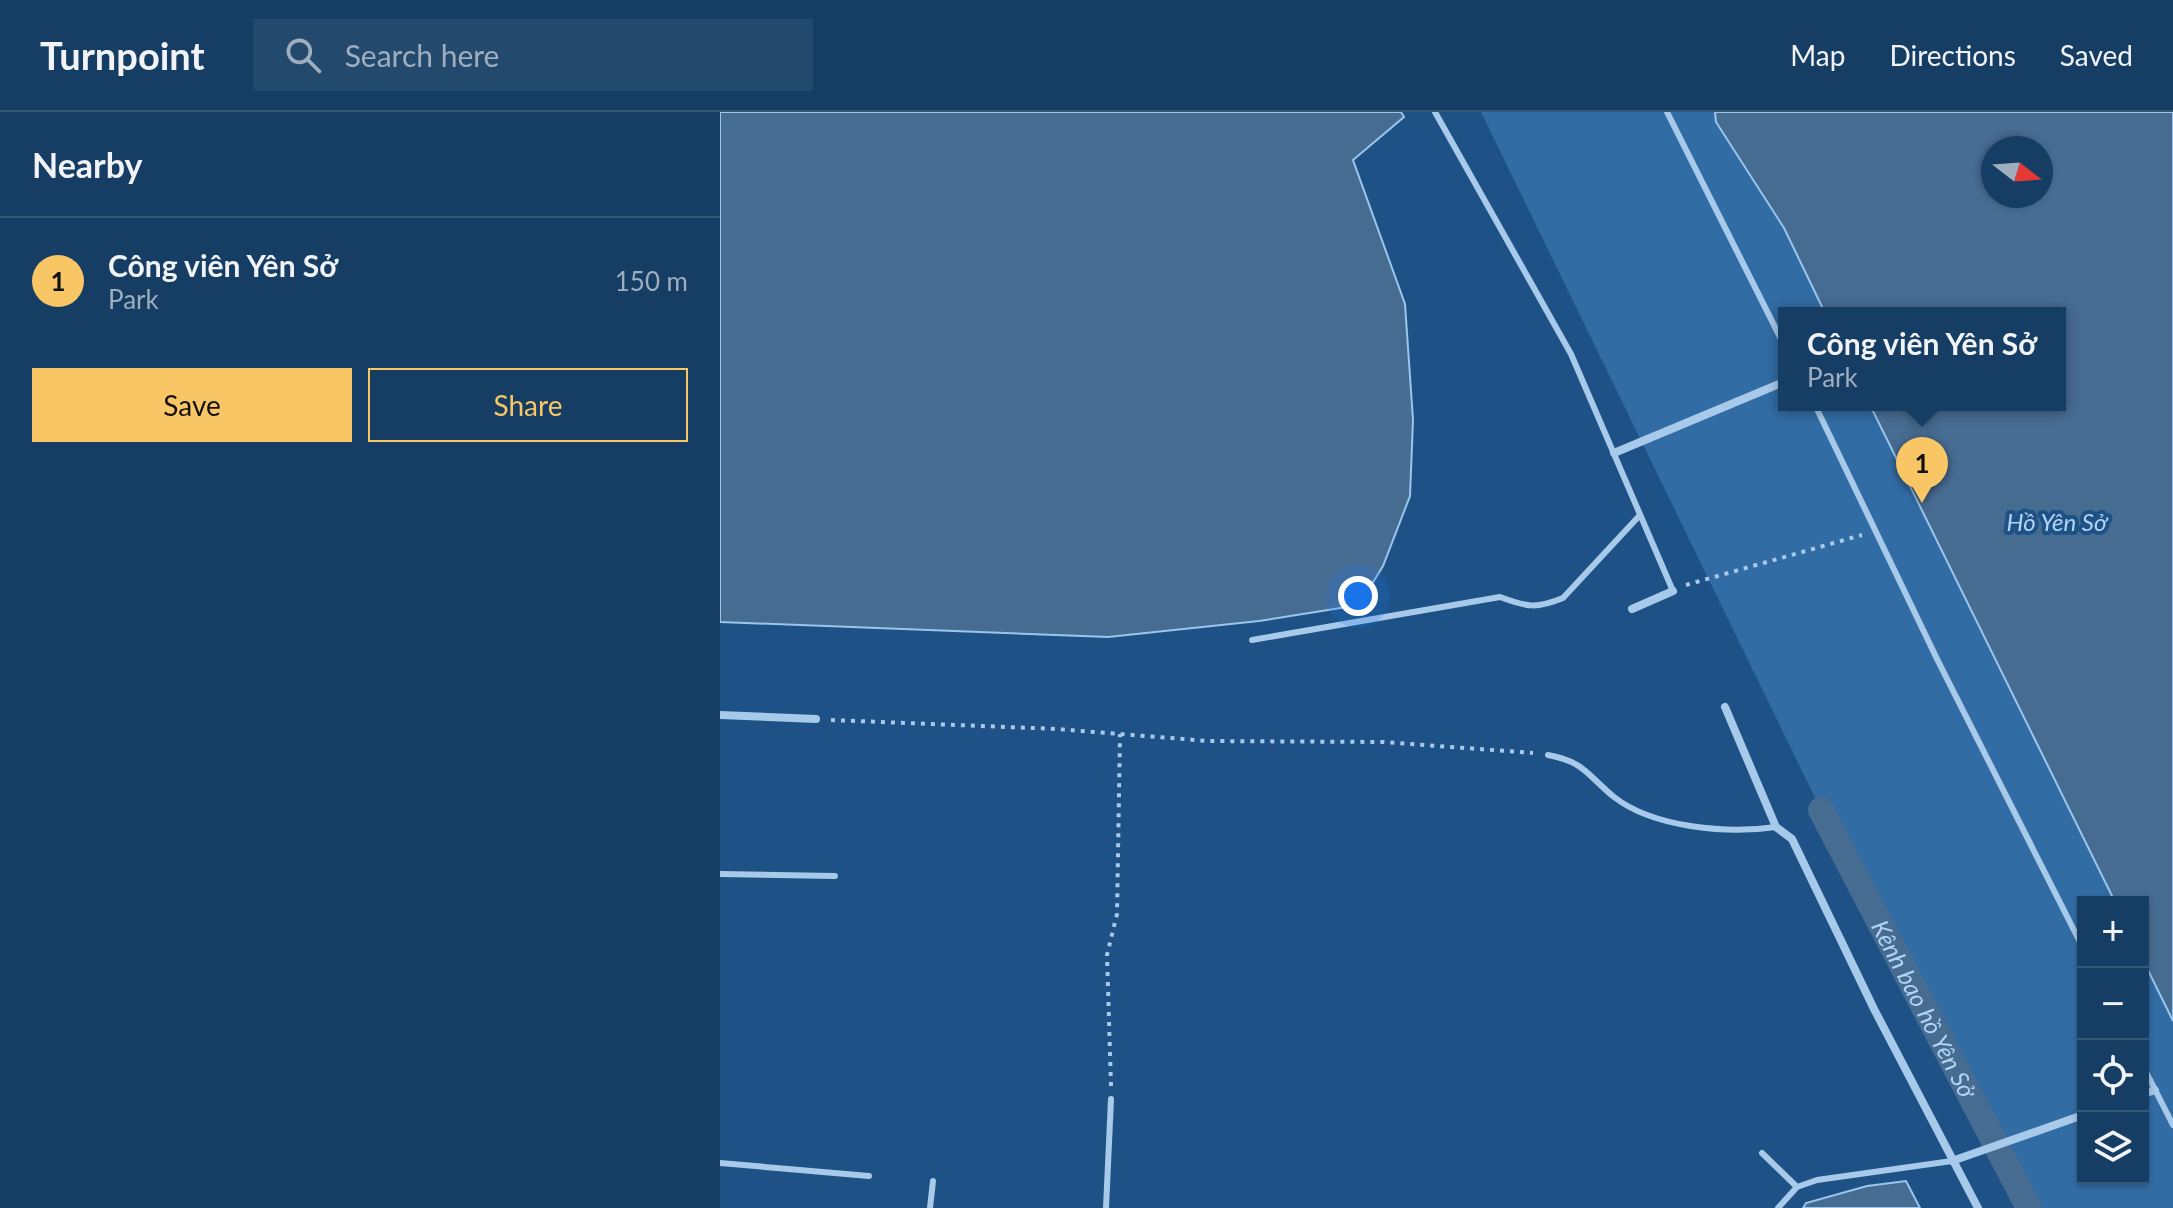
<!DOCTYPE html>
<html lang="en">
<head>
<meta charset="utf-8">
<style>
  :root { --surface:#163e64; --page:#23496d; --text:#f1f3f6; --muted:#9eaebf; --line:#355778; --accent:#f9c666 }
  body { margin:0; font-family:Lato,sans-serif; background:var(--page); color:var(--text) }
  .controls { position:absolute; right:24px; bottom:24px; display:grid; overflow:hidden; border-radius:0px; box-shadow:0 2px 6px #0004 }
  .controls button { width:72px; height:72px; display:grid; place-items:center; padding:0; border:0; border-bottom:2px solid var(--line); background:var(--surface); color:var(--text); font:40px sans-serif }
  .compass { position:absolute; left:1261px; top:24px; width:72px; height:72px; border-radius:50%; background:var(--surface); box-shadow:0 2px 6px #0004; rotate:107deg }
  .you { position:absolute; left:638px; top:484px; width:28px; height:28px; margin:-20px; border:6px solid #fff; border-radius:50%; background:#1a73e8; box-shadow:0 0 0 12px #1a73e833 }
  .badge { display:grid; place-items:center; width:52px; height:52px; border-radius:50%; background:var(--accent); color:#111; font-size:26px; font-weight:700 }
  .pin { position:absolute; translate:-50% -66px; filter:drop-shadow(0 2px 4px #0008) }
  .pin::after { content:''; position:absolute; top:42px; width:28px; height:24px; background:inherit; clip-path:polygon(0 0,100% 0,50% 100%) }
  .popup { position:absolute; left:1058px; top:195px; width:288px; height:104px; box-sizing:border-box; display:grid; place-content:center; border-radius:0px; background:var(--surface); filter:drop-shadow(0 2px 6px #0005); font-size:26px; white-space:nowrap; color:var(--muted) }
  .popup b { font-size:30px; color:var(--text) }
  .popup::after { content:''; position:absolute; left:50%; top:100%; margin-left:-16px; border:16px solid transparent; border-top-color:var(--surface) }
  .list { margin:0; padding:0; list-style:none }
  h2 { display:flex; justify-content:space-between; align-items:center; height:104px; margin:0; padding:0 32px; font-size:34px }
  h2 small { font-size:26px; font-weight:400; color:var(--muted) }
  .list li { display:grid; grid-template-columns:52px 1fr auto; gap:24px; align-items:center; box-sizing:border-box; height:128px; padding:0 32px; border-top:2px solid var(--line) }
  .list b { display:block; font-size:30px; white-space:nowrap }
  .list p { margin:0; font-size:26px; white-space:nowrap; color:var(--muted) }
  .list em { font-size:26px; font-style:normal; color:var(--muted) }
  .actions { display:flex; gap:16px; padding:24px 32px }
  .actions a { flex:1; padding:18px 0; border:2px solid var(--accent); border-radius:0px; text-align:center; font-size:28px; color:var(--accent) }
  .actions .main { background:var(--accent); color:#111 }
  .icon { flex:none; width:44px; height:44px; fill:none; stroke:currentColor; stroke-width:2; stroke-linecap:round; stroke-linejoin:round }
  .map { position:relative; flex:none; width:1453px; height:1096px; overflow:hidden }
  header { display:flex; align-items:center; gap:48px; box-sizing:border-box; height:112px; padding:0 40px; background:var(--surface); border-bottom:2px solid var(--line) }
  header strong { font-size:38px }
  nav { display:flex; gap:44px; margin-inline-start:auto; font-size:28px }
  .search { width:560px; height:72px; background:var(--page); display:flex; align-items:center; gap:20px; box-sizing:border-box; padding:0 28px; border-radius:0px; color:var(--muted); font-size:30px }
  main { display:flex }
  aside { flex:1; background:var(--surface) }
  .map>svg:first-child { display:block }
  .green { fill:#326ca4; fill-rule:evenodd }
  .water { fill:#476c92; stroke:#9ac5ec; stroke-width:2; fill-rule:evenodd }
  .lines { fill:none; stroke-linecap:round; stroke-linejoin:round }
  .canal { stroke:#476c92; stroke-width:26 }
  .path { stroke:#a7c9ea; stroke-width:4; stroke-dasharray:4 6; stroke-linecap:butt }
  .lane { stroke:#a7c9ea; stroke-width:6 }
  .street { stroke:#a7c9ea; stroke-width:8 }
  .labels { text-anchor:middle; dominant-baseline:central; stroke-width:8; stroke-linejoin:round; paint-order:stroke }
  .water-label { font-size:24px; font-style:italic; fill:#b3d3f2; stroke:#1e5286 }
</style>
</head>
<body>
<header>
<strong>Turnpoint</strong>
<div class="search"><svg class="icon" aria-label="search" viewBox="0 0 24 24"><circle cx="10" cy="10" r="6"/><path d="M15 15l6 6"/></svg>Search here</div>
<nav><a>Map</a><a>Directions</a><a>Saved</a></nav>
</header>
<main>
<aside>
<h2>Nearby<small></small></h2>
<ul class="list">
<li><span class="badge">1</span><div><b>Công viên Yên Sở</b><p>Park</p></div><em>150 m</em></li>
</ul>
<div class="actions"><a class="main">Save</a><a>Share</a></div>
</aside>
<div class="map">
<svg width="1453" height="1096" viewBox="0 0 1453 1096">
  <rect width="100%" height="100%" fill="#1e5286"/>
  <path class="green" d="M 761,0 L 1453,0 L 1453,1096 L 1309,1096 L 1101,698 ZM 1273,36 L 1321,36 L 1321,84 L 1273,84 ZM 1064,201 L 1340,201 L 1340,293 L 1064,293 ZM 1363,790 L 1423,790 L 1423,1066 L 1363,1066 Z"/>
  <g class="water">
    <path d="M 0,0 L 681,0 L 684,5 L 633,48 L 685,192 L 693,308 L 690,384 L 663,454 L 639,493 L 539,509 L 388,525 L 0,510 Z"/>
    <path d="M 995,0 L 1453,0 L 1453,909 L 1423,848 L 1423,790 L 1395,790 L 1150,293 L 1340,293 L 1340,201 L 1105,201 L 1064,116 L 996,10 ZM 1321,36 L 1321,84 L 1273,84 L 1273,36 Z"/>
    <path d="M 1186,1069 L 1200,1096 L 1083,1096 L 1086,1091 L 1147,1074 Z"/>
  </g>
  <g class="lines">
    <path class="canal" id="s1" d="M 1101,698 L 1309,1096"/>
    <g class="path">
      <path d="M 966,473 L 1142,423"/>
      <path d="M 111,608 L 337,617 L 488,629 L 664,630 L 813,641"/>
      <path d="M 391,974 L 387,843 L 397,802 L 400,622"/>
    </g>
    <g class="lane">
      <path d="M 715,0 L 851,242 L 953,479"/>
      <path d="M 947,0 L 1064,233"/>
      <path d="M 1095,293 L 1218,549 L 1363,836"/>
      <path d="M 532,528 L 780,485 C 807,495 816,497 843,486 L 920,403"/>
      <path d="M 828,643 C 865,650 867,663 894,685 C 934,716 1008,722 1056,715"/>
      <path d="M 0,762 L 115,764"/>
      <path d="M 1423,954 L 1453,1013"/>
      <path d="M 1042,1041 L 1077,1075"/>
      <path d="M 0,1051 L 149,1064"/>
      <path d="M 210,1096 L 213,1069"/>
      <path d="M 386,1096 L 391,987"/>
      <path d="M 1058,1096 L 1077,1075 L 1097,1068 L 1232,1049"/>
    </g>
    <g class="street">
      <path d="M 894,341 L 1064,270"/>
      <path d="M 912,497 L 953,479"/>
      <path d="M 1005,595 L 1056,715 L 1072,727 L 1154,897 L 1258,1096"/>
      <path d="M 0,603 L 96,607"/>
      <path d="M 1423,982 L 1435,978"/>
      <path d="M 1232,1049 L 1363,1003"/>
    </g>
  </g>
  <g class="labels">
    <g class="water-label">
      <text x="1337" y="409">Hồ Yên Sở</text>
      <text stroke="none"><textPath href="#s1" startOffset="224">Kênh bao hồ Yên Sở</textPath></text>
    </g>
  </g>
</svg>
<div class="controls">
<button>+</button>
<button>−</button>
<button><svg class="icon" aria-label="locate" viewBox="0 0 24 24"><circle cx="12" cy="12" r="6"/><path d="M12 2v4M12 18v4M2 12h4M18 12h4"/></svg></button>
<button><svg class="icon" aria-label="layers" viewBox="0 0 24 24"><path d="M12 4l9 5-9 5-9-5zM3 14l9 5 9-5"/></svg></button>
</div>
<svg class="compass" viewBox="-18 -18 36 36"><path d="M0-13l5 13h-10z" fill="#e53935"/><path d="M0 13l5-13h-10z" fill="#9eaebf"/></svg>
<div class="you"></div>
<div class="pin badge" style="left:1202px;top:391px">1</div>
<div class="popup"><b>Công viên Yên Sở</b>Park</div>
</div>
</main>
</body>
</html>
